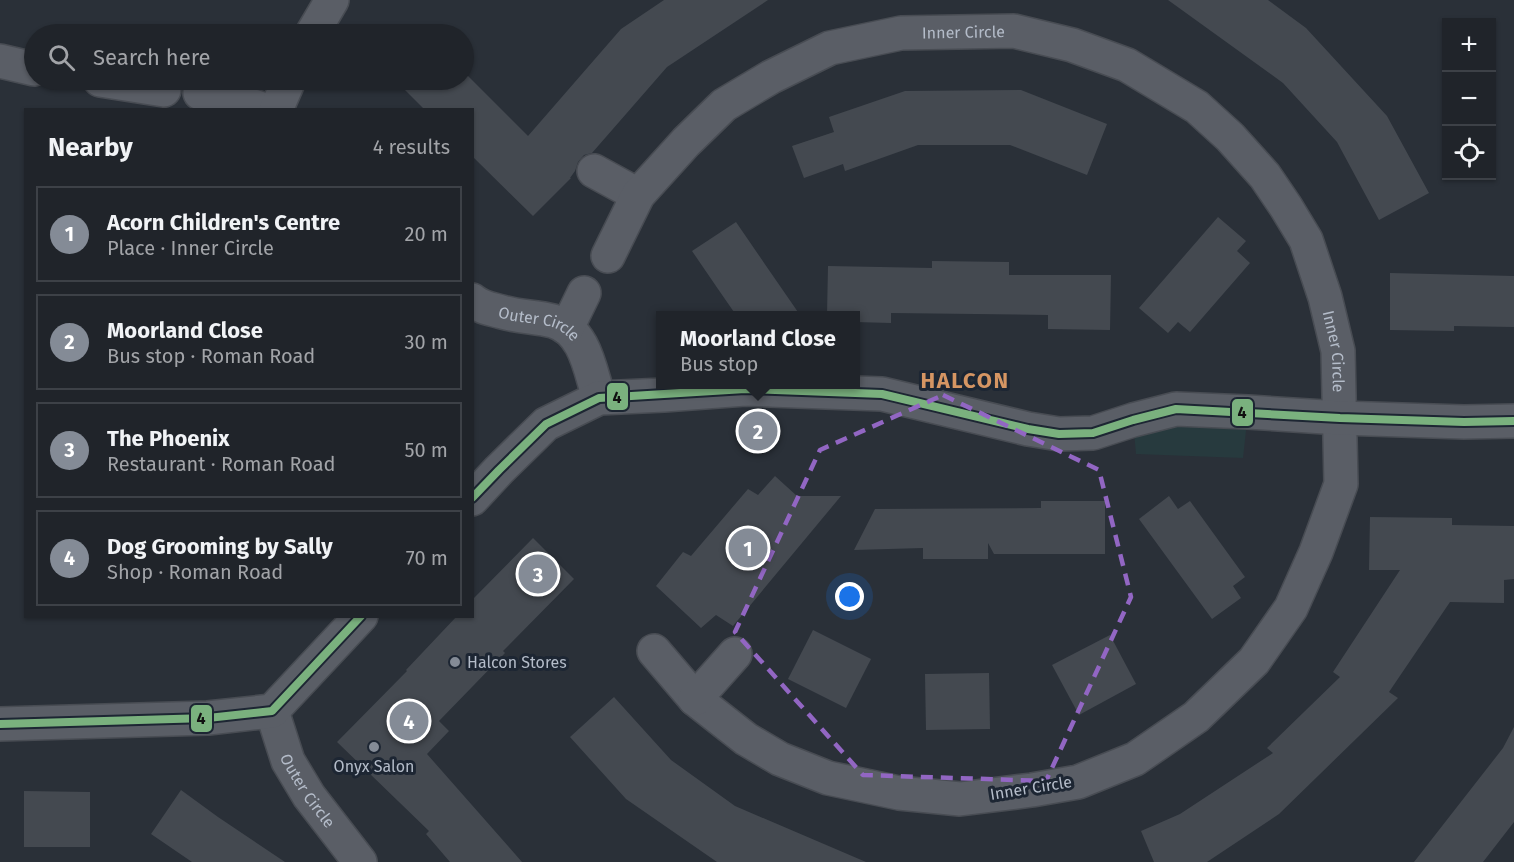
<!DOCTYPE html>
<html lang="en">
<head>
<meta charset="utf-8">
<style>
  :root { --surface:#20242a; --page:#282c32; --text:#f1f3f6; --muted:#a2a4a8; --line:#3d4147; --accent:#848b96 }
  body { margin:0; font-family:"Fira Sans",sans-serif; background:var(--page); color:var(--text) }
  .controls { position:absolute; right:18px; top:18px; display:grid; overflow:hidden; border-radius:0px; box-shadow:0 2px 4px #0004 }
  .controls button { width:54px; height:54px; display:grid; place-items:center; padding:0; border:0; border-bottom:2px solid var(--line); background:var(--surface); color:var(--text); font:30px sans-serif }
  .you { position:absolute; left:850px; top:597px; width:21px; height:21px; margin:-15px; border:4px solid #fff; border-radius:50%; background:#1a73e8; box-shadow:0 0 0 9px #1a73e833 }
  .badge { display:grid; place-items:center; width:39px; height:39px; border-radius:50%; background:var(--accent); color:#fff; font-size:20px; font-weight:700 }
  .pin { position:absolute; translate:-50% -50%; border:3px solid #fff; box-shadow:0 2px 6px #0006 }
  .popup { position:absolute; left:656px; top:311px; width:204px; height:78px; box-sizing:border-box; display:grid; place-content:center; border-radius:0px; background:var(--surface); filter:drop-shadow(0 2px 4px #0005); font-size:20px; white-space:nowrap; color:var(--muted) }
  .popup b { font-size:22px; color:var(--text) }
  .popup::after { content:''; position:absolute; left:50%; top:100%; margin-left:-12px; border:12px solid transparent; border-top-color:var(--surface) }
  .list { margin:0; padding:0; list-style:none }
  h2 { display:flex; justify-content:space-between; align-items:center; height:78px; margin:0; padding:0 24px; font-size:26px }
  h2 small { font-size:20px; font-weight:400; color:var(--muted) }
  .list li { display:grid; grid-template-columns:39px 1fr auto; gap:18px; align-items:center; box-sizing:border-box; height:96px; margin:0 12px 12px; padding:0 12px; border:2px solid var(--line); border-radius:0px }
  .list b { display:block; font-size:22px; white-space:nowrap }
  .list p { margin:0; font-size:20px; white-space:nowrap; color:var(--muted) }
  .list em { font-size:20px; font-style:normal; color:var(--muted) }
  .icon { flex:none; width:33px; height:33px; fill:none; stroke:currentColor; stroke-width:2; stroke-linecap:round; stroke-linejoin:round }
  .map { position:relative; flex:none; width:1514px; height:862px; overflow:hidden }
  .search { position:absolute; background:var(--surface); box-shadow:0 2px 4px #0004; left:24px; top:24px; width:450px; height:66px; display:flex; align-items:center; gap:15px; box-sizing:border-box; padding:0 21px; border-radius:33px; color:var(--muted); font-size:22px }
  .panel { position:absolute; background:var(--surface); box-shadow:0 2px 4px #0004; left:24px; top:108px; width:450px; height:510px; border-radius:0px }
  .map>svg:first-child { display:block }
  .green { fill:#273a3e }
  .building { fill:#444950 }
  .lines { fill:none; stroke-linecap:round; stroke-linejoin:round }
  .minor-casing { stroke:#484c53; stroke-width:36 }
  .minor { stroke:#5a5e66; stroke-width:33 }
  .bus-1-casing { stroke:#1d2633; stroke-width:12 }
  .bus-1 { stroke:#7ab17e; stroke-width:8 }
  .marked { fill:none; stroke:#9266c3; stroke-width:4.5; stroke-dasharray:12 8; stroke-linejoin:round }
  .poi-dot { fill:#848b96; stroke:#1d2633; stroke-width:2 }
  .labels { text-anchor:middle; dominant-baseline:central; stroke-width:6; stroke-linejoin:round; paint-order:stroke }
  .street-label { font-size:16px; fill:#b4bcc9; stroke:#1d2633 }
  .poi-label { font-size:16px; fill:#b4bcc9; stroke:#1d2633; text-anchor:start }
  .district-label { font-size:22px; font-weight:bold; letter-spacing:1.5px; fill:#d59563; stroke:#1d2633 }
  .line-badge { stroke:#1d2633; stroke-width:2 }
  .pale-badge-label { font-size:16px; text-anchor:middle; font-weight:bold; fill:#111 }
</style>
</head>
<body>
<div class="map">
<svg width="1514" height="862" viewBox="0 0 1514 862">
  <rect width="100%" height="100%" fill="#2a3038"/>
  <path class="green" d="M 1248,412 L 1243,458 L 1136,454 L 1133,420 Z"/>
  <g class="building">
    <path d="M 664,0 L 768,0 L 667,67 L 592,153 L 584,155 L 578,162 L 575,171 L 570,178 L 571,178 L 533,216 L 472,156 L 472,110 L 425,110 L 395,80 L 464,80 L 464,72 L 528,136 L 621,29 Z"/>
    <path d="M 1168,0 L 1268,0 L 1306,28 L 1387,116 L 1429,193 L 1379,220 L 1337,142 L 1283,83 Z"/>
    <path d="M 1021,90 L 1107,124 L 1087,175 L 1010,145 L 918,145 L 845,171 L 843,164 L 804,178 L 792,146 L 834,132 L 829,117 L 905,91 Z"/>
    <path d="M 1218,217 L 1246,241 L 1237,251 L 1250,263 L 1190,332 L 1178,322 L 1168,333 L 1139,308 Z"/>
    <path d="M 736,222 L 771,273 L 800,315 L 736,315 L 718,289 L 692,251 Z"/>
    <path d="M 932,261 L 1009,262 L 1009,275 L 1111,275 L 1110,330 L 1048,329 L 1048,315 L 891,313 L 891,323 L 855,322 L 855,315 L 827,315 L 828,266 L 932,268 Z"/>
    <path d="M 1390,273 L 1514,276 L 1514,327 L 1454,326 L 1454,331 L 1390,330 Z"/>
    <path d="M 775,476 L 797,496 L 841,496 L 733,626 L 716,615 L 701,628 L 656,586 L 683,552 L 691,556 L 748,489 L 758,495 Z"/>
    <path d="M 1169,496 L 1178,509 L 1190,501 L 1245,577 L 1233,586 L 1241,598 L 1212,619 L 1139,519 Z"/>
    <path d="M 1041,501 L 1105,501 L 1105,554 L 994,554 L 988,543 L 988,559 L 923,559 L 923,548 L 854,550 L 875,509 L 1041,508 Z"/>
    <path d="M 1370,517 L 1452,518 L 1452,525 L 1514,526 L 1514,579 L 1504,580 L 1504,603 L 1450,602 L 1389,692 L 1398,698 L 1279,814 L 1207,862 L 1154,862 L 1141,831 L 1180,814 L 1273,753 L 1267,748 L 1340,677 L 1333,672 L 1400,570 L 1369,570 Z"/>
    <path d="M 533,538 L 574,579 L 503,651 L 505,653 L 439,721 L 449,731 L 427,754 L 522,862 L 450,862 L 426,834 L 429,831 L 337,742 L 407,671 L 406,670 L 457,616 L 472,616 L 473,599 Z"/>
    <path d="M 813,630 L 871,659 L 846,708 L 788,679 Z"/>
    <path d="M 1110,635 L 1136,684 L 1079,715 L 1052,665 Z"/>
    <path d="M 989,673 L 990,729 L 926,730 L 925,674 Z"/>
    <path d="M 614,697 L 671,760 L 735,806 L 866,862 L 717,862 L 626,799 L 570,737 Z"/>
    <path d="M 1514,727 L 1514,822 L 1483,862 L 1414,862 L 1503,748 Z"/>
    <path d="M 181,790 L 218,817 L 285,862 L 192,862 L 151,834 Z"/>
    <path d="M 24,791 L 90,792 L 90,847 L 24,847 Z"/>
  </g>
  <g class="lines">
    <g class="minor-casing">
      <g id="minor">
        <path d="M 312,34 L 332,0"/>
        <path d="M 0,61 L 34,69"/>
        <path d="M 100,80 L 164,90"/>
        <path d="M 200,93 L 230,98 L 265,110"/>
        <path d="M 276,110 L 289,80"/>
        <path d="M 594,171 L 638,195"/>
        <path id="s1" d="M 608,256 L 638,195 L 686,142 L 724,105 L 771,77 L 830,48 L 901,33 L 1014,31 L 1072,45 L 1127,65 L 1197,107 L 1230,137 L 1265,176 L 1286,207 L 1306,240 L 1325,297 L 1338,351 L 1341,484 L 1316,552 L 1291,608 L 1254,661 L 1196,717 L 1135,759 L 1078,782 L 1032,790 L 960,799 L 899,793 L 828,778 L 780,759 L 746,739 L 695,699 L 654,651"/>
        <path id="s2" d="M 472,300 C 481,308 492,309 502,312 C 519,317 537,317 553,321 C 586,331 590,371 599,398"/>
        <path d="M 567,328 L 584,293"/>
        <path d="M 472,499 L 499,470 L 546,424 L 599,398 L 664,395 L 745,389 L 882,394 L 1028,429 L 1059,434 L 1093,433 L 1133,420 L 1176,409 L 1248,412 L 1340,418 L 1464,422 L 1514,421"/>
        <path d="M 695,699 L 735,654"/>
        <path id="s3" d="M 272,711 L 288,761 L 309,796 L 360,862"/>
        <path d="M 0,724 L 208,718 L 272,711 L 361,616"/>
      </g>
    </g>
    <use href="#minor" class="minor"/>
    <g class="bus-1-casing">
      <g id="bus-1">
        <path d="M 472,498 L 499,470 L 546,424 L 599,398 L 745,389 L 882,394 L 1028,429 L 1059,434 L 1093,433 L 1133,420 L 1176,409 L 1340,418 L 1464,422 L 1514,421"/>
        <path d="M 0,724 L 208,718 L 272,711 L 361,616"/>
      </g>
    </g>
    <use href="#bus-1" class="bus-1"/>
  </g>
  <path class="marked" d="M 943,395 L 1099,470 L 1131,597 L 1046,781 L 863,775 L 735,632 L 820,450 Z"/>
  <g class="poi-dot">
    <circle cx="455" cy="662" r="6"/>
    <circle cx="374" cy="747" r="6"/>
  </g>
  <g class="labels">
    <g class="street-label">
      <text stroke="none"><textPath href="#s1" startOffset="448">Inner Circle</textPath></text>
      <text stroke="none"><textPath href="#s2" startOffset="72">Outer Circle</textPath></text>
      <text stroke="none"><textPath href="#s1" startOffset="987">Inner Circle</textPath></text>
      <text transform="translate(1031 788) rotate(-9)">Inner Circle</text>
      <text stroke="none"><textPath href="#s3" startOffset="88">Outer Circle</textPath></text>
    </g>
    <g class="poi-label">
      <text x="467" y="662">Halcon Stores</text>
      <text x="374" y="766" text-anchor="middle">Onyx Salon</text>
    </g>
    <g class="district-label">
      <text x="965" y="380">HALCON</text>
    </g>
  </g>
  <g class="line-badge">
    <rect x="606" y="382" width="23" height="29" rx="6" fill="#7ab17e"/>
    <rect x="1231" y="398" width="23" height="29" rx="6" fill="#7ab17e"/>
    <rect x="190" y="704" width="23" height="29" rx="6" fill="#7ab17e"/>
  </g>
  <g class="pale-badge-label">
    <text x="617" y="403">4</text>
    <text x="1242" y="418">4</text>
    <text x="201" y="724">4</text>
  </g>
</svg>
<div class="controls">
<button>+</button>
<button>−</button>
<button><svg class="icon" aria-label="locate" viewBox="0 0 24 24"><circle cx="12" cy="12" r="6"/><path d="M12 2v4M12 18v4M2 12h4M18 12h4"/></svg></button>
</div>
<div class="you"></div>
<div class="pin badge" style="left:748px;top:548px">1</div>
<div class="pin badge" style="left:758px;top:431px">2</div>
<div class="popup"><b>Moorland Close</b>Bus stop</div>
<div class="pin badge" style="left:538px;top:574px">3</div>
<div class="pin badge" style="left:409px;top:721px">4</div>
<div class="search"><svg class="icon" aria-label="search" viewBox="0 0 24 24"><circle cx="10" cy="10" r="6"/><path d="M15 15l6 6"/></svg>Search here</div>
<section class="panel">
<h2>Nearby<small>4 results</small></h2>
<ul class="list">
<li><span class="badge">1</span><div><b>Acorn Children's Centre</b><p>Place · Inner Circle</p></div><em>20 m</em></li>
<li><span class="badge">2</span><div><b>Moorland Close</b><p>Bus stop · Roman Road</p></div><em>30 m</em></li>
<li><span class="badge">3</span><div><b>The Phoenix</b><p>Restaurant · Roman Road</p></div><em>50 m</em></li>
<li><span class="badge">4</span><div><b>Dog Grooming by Sally</b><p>Shop · Roman Road</p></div><em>70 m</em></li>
</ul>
</section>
</div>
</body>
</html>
